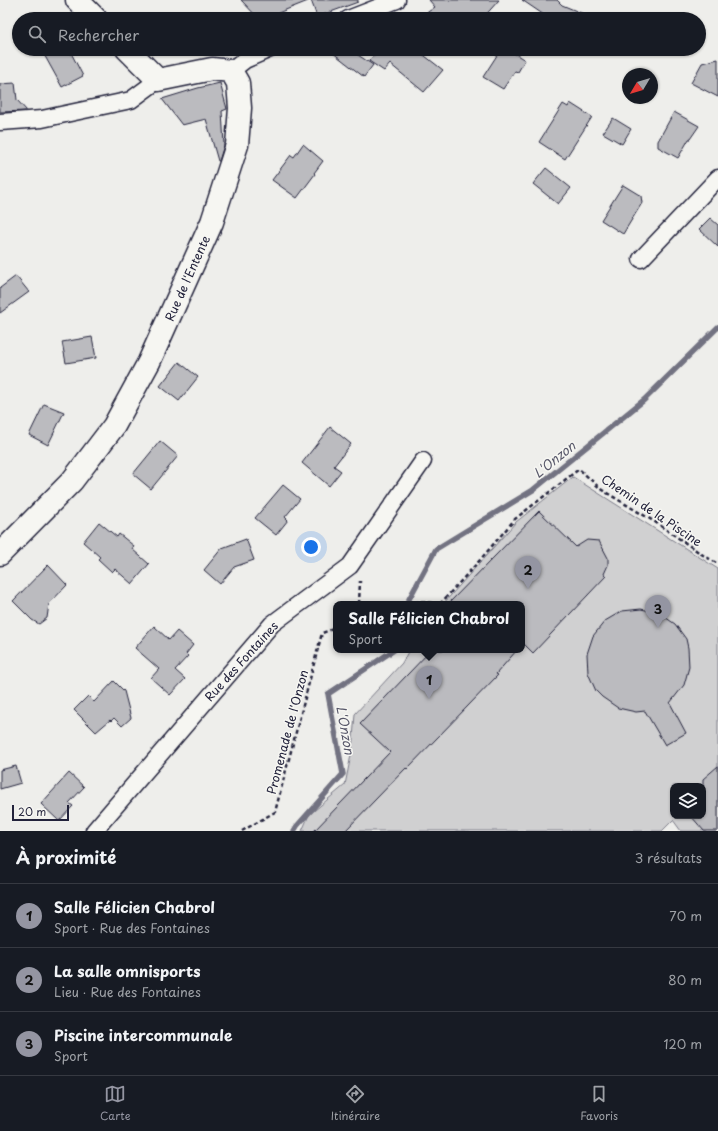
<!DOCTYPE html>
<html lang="fr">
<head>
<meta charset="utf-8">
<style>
  :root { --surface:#171b24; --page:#20242c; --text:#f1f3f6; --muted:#9ea1a6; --line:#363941; --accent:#9495a2 }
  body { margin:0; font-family:"Playpen Sans",sans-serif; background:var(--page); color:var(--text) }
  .controls { position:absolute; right:12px; bottom:12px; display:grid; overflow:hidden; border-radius:8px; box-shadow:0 1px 3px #0004 }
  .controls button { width:36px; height:36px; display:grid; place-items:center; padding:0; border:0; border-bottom:1px solid var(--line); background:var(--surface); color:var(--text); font:20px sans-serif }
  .compass { position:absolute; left:622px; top:68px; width:36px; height:36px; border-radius:50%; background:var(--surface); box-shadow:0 1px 3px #0004; rotate:232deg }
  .scale { position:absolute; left:12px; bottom:10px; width:57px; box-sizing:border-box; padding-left:4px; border:2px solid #22223b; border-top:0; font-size:11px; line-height:14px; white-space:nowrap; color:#22223b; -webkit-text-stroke:3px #f6f6f2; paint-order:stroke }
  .you { position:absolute; left:311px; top:547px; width:14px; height:14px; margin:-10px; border:3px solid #fff; border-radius:50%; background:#1a73e8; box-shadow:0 0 0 6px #1a73e833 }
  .badge { display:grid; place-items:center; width:26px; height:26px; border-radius:50%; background:var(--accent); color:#111; font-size:13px; font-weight:700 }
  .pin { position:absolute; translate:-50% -33px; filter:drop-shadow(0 1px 2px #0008) }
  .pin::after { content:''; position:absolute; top:21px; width:14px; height:12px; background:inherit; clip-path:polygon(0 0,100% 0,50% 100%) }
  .popup { position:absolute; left:333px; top:601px; width:192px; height:52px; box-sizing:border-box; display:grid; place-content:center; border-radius:8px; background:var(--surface); filter:drop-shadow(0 1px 3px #0005); font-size:13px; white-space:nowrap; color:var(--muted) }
  .popup b { font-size:15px; color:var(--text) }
  .popup::after { content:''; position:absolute; left:50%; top:100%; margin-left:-8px; border:8px solid transparent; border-top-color:var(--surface) }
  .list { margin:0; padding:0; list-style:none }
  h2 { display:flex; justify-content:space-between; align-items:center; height:52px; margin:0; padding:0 16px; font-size:17px }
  h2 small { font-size:13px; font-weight:400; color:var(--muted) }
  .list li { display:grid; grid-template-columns:26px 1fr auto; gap:12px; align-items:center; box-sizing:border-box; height:64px; padding:0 16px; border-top:1px solid var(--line) }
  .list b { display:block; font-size:15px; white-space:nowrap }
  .list p { margin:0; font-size:13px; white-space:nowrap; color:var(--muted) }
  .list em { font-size:13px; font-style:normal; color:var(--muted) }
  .icon { flex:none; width:22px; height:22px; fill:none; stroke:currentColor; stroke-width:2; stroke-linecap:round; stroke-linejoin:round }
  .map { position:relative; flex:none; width:718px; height:831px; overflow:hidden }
  .search { position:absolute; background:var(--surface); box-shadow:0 1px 3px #0004; left:12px; right:12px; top:12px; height:44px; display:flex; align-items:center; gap:10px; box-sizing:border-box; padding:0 14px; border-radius:22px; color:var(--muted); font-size:15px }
  .sheet { height:244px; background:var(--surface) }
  nav { display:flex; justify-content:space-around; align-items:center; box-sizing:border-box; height:56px; border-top:1px solid var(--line); background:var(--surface); font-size:11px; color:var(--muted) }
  nav a { display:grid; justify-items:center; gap:2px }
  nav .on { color:var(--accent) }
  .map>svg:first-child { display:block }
  .green { fill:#d0d0d1; stroke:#797986; fill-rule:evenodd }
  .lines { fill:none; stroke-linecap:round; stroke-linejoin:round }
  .stream { stroke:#727281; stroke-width:5.5 }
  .building { fill:#bbbbbf; stroke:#22223b }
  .street-casing { stroke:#22223b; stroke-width:19 }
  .secondary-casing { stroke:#22223b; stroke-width:25 }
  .path { stroke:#22223b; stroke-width:2.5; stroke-dasharray:4 3; stroke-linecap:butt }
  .street { stroke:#f6f6f2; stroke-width:16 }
  .secondary { stroke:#f6f6f2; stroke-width:22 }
  .labels { text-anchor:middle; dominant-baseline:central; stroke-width:3; stroke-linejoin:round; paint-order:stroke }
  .street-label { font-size:12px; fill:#22223b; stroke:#f6f6f2 }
  .water-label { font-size:13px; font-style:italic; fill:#575769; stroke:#f6f6f2 }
</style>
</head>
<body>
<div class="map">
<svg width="718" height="831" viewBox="0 0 718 831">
  <rect width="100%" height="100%" fill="#eeeeeb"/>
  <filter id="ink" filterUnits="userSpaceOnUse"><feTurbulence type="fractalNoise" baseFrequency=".025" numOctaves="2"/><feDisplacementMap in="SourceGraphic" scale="8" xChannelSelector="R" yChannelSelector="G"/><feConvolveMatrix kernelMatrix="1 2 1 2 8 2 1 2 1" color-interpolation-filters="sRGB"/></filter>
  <g filter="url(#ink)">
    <path class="green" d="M 573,477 L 718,569 L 718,831 L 681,831 L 673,820 L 662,831 L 302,831 L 309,815 L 345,785 L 352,750 L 355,714 L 402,663 L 409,650 L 522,650 L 522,604 L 443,604 L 516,522 ZM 673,786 L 703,786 L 703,816 L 673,816 Z"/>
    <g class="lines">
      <g class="stream">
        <path d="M 409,604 L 409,599 L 436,549 L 533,490 L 644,400 L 718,327"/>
        <path d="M 294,831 L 297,826 L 343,774 L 328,694 L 394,650"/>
      </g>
    </g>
    <g class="building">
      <path d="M 241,0 L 308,0 L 308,1 L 278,13 L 281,19 L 259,19 Z"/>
      <path d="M 311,0 L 358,0 L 358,2 L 317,17 Z"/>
      <path d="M 429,0 L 499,0 L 482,19 L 418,19 L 435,7 Z"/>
      <path d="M 522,0 L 557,0 L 562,5 L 596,19 L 550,19 Z"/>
      <path d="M 41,49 L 69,49 L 83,76 L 62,87 Z"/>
      <path d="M 328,49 L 349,49 L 373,65 L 364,77 Z"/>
      <path d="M 371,49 L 416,49 L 443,70 L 424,92 L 390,64 L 384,71 L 369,61 L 376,53 Z"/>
      <path d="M 501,49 L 507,49 L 525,60 L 518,72 L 515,71 L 503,89 L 483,77 Z"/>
      <path d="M 718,59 L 718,97 L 691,83 L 702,63 Z"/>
      <path d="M 15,83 L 17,100 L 27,111 L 0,112 L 0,84 Z"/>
      <path d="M 220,83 L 227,109 L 222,111 L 224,145 L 219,161 L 218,161 L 206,119 L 182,125 L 162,99 L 198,88 Z"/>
      <path d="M 570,103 L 592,117 L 565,159 L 539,142 L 563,104 L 568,107 Z"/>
      <path d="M 674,112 L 699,126 L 690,139 L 689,139 L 678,158 L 658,147 L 658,141 Z"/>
      <path d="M 613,118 L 631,129 L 622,144 L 603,133 Z"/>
      <path d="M 303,144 L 323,161 L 314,173 L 315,174 L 297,198 L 272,180 L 291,155 L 294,157 Z"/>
      <path d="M 546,168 L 571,188 L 558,204 L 533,184 Z"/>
      <path d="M 623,185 L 641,196 L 642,203 L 623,234 L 601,220 Z"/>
      <path d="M 710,218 L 718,225 L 718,247 L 699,229 Z"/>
      <path d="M 16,276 L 29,292 L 0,313 L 0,288 Z"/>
      <path d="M 92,337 L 96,358 L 66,363 L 62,342 Z"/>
      <path d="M 179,362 L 198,377 L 179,401 L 160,386 Z"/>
      <path d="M 44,404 L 64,412 L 48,445 L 29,435 Z"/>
      <path d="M 330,427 L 351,444 L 334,466 L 341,471 L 329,486 L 302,463 Z"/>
      <path d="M 160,441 L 178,456 L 151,489 L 133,474 Z"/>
      <path d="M 283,485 L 300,499 L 285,517 L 288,520 L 276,535 L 255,518 Z"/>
      <path d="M 539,511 L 576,547 L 587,540 L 599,541 L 608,558 L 608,565 L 604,574 L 606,576 L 533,653 L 522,642 L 522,604 L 448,604 Z"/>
      <path d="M 99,522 L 117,537 L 119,534 L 134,546 L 132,549 L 149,564 L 132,584 L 115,569 L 112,572 L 98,559 L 100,557 L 83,542 Z"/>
      <path d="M 246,539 L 254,560 L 234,567 L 220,584 L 204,570 L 222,548 Z"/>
      <path d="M 48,565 L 67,585 L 49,604 L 47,618 L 39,624 L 32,620 L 13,601 Z"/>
      <path d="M 641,609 L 659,613 L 675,624 L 686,639 L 688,648 L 689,667 L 684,685 L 670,703 L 686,733 L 665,745 L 645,711 L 636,712 L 618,708 L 602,697 L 596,691 L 588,673 L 587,654 L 593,636 L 605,621 L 622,611 Z"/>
      <path d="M 154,626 L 169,640 L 177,631 L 193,645 L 186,654 L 188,656 L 175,670 L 185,679 L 170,695 L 151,678 L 159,669 L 135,648 Z"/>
      <path d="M 431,650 L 517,650 L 496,674 L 498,675 L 407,769 L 406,768 L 345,831 L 314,831 L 390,752 L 360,724 Z"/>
      <path d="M 114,681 L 124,691 L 131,718 L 122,726 L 114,718 L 111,721 L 110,720 L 96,732 L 74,710 L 88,696 L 94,702 Z"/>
      <path d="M 16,766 L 21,783 L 0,789 L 0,770 Z"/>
      <path d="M 718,766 L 718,831 L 704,831 L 691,816 L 703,816 L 703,779 Z"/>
      <path d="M 69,773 L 84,787 L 69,803 L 73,806 L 59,821 L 41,804 Z"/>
    </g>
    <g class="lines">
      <g class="street-casing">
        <g id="street">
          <path d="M 348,19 L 397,0"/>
          <path d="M 231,71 L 245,60 L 270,49"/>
          <path d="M 0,122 L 42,119 L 131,100 L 158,80"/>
          <path d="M 641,259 L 718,178"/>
          <path d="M 94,831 L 272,624 L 350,566 L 423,461"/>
        </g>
      </g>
      <g class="secondary-casing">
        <g id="secondary">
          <path d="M 77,0 L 96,19"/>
          <path d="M 0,554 L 72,481 L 114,426 L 149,362 L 212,222 L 237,145 L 240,108 L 238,83 L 231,71 L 212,69 L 158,80 L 127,49"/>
        </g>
      </g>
      <g class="path">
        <path d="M 359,604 L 360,581"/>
        <path d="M 415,604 L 419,601 L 438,604"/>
        <path d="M 440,604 L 480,560 L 515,519 L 579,469 L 602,490 L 655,522 L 703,555 L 718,564"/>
        <path d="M 242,831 L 275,812 L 322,633 L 336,628"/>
      </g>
      <use href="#street" class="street"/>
      <use href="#secondary" class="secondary"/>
    </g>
  </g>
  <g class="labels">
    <g class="street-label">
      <text transform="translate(187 278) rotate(-66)">Rue de l'Entente</text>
      <text transform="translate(652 510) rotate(34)">Chemin de la Piscine</text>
      <text transform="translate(241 661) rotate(-48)">Rue des Fontaines</text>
      <text transform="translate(287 732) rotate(-75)">Promenade de l'Onzon</text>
    </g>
    <g class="water-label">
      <text transform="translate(554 459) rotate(-39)">L'Onzon</text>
      <text transform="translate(346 730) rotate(80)">L'Onzon</text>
    </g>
  </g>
</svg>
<div class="controls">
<button><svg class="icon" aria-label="layers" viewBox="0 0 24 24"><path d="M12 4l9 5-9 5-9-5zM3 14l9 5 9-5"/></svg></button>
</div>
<svg class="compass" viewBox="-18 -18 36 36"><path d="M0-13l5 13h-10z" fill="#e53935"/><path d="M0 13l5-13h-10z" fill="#9ea1a6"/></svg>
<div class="scale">20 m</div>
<div class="you"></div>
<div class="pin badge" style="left:429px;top:699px">1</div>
<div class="popup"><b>Salle Félicien Chabrol</b>Sport</div>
<div class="pin badge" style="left:528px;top:589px">2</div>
<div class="pin badge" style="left:658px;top:628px">3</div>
<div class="search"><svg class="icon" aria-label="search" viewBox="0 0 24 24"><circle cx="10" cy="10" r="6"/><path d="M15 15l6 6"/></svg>Rechercher</div>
</div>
<section class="sheet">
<h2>À proximité<small>3 résultats</small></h2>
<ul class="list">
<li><span class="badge">1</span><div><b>Salle Félicien Chabrol</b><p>Sport · Rue des Fontaines</p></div><em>70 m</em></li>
<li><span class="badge">2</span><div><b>La salle omnisports</b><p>Lieu · Rue des Fontaines</p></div><em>80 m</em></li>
<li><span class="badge">3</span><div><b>Piscine intercommunale</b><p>Sport</p></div><em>120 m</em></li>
</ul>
</section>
<nav>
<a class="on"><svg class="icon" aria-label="map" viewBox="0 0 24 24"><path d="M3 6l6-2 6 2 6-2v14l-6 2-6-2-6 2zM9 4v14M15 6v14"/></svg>Carte</a>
<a><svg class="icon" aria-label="directions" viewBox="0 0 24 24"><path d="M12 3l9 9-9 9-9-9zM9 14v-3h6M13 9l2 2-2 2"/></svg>Itinéraire</a>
<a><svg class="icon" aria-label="saved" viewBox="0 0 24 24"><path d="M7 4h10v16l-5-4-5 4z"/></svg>Favoris</a>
</nav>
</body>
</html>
